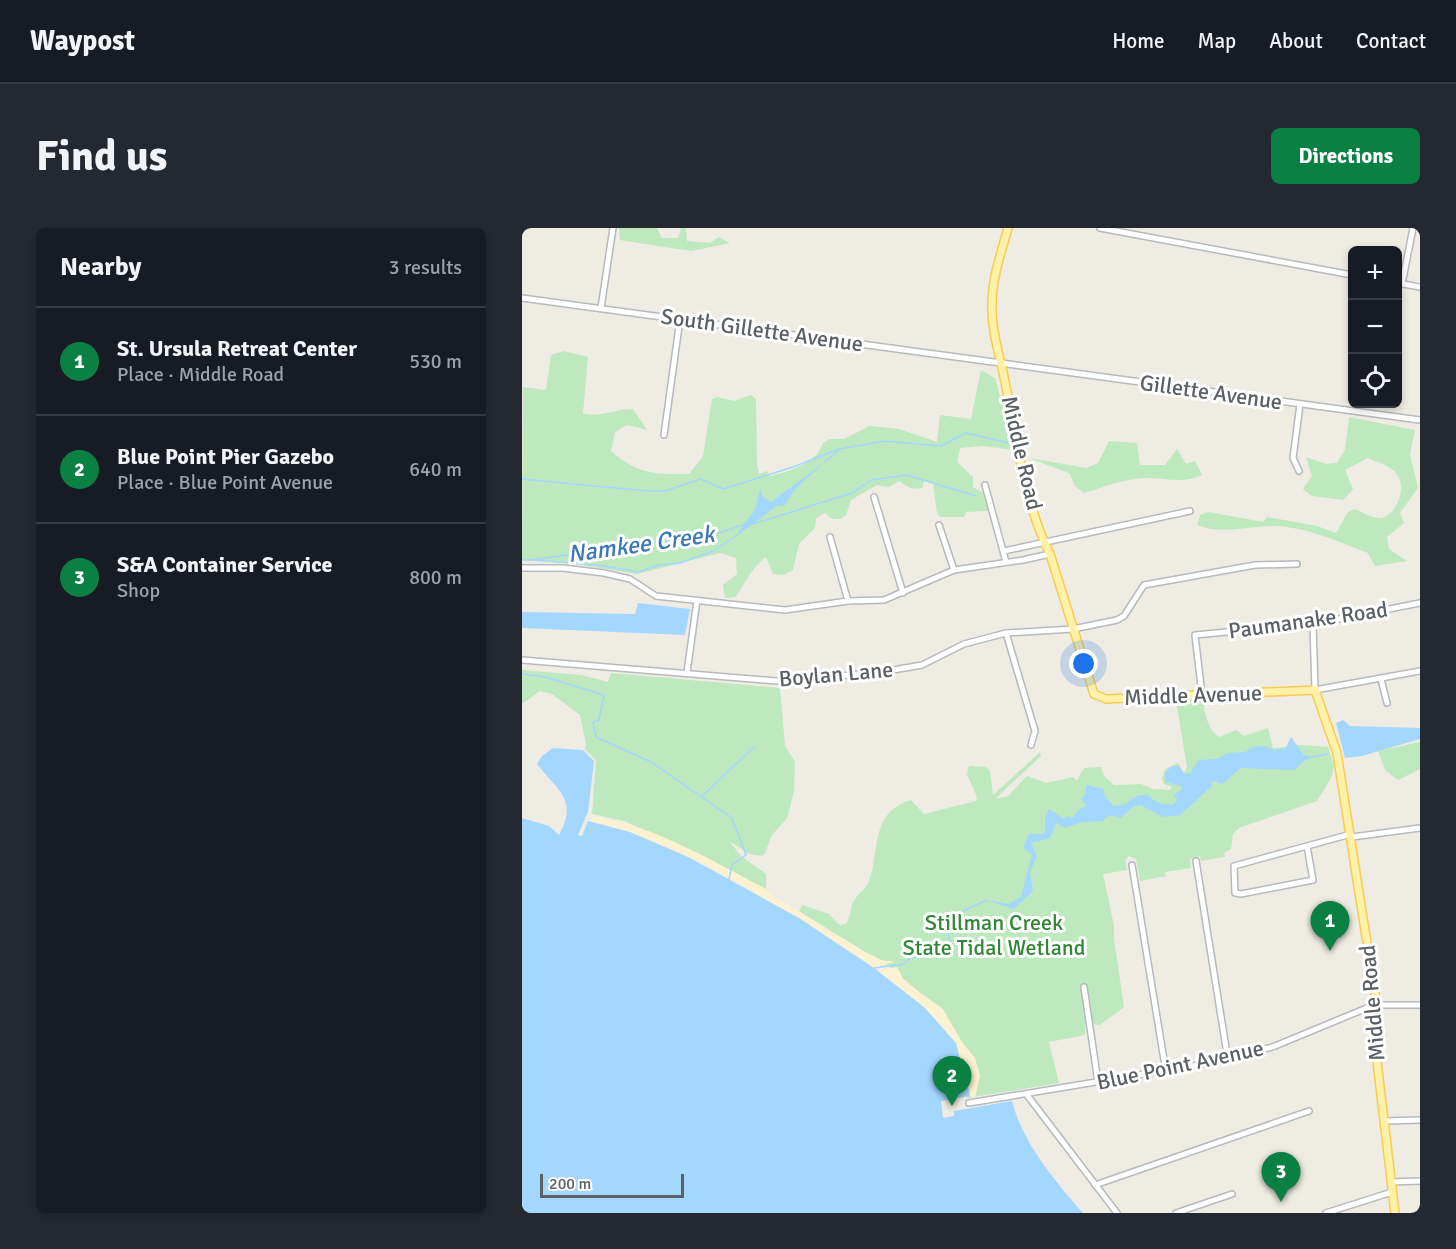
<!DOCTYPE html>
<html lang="en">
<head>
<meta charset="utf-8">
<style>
  :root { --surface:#171b24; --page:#242831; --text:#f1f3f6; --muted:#9ea1a6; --line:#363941; --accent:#0b8043 }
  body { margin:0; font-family:Signika,sans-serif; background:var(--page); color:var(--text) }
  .controls { position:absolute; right:18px; top:18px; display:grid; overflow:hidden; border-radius:9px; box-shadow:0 3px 9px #0003 }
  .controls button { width:54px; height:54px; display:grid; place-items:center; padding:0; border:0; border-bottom:2px solid var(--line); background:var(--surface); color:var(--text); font:30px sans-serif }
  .scale { position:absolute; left:18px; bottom:15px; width:144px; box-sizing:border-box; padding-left:6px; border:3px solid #5b6065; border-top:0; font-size:16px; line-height:21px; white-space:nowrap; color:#5b6065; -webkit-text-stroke:4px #fff; paint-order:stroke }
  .you { position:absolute; left:562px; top:436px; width:21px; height:21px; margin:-15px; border:4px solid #fff; border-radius:50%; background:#1a73e8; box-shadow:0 0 0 9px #1a73e833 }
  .badge { display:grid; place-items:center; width:39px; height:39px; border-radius:50%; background:var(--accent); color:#fff; font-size:20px; font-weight:700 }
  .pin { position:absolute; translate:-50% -50px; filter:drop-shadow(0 2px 3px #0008) }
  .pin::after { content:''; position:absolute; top:32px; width:21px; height:18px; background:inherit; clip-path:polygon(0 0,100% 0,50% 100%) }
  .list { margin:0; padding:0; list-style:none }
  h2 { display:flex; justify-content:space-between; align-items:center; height:78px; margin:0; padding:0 24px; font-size:26px }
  h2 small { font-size:20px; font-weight:400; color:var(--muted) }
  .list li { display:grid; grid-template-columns:39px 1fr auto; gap:18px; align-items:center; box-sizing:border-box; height:108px; padding:0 24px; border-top:2px solid var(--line) }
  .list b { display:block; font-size:22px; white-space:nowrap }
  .list p { margin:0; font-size:20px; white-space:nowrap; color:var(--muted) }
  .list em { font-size:20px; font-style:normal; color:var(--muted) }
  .icon { flex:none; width:33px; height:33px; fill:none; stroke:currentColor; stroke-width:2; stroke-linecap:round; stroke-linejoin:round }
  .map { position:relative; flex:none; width:898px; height:985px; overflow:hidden; border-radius:9px }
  header { display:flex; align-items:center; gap:36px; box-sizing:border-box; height:84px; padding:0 30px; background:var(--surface); border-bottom:2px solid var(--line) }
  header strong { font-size:28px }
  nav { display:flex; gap:33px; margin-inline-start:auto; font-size:21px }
  .intro { display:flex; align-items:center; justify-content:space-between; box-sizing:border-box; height:144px; padding:0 36px }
  h1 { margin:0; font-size:42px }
  .button { padding:15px 27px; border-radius:9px; background:var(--accent); color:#fff; font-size:21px; font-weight:700 }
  main { display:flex; gap:36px; padding:0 36px }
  aside { flex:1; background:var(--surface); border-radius:9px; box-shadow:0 3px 9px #0003 }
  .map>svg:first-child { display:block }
  .green { fill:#bee8be }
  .sand { fill:#fcf2d1 }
  .water { fill:#a3d7ff }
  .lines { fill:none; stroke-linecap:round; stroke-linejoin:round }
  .stream { stroke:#a3d7ff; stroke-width:1.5 }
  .minor-casing { stroke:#b6b9be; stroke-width:8 }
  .major-casing { stroke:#f9cb52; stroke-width:10 }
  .minor { stroke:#fff; stroke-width:5 }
  .major { stroke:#fff1a8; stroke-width:7 }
  .labels { text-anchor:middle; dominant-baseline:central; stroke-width:6; stroke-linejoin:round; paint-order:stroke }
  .street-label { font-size:22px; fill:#5b6065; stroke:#fff }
  .park-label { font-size:22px; fill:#308735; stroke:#fff }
  .water-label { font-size:24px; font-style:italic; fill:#3a77b8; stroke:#fff }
</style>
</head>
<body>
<header>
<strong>Waypost</strong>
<nav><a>Home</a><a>Map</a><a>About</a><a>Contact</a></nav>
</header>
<div class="intro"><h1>Find us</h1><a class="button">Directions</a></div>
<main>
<aside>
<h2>Nearby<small>3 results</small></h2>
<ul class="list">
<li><span class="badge">1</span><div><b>St. Ursula Retreat Center</b><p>Place · Middle Road</p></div><em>530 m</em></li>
<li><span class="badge">2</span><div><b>Blue Point Pier Gazebo</b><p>Place · Blue Point Avenue</p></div><em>640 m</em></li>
<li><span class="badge">3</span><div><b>S&amp;A Container Service</b><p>Shop</p></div><em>800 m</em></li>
</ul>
</aside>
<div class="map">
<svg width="898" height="985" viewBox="0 0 898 985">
  <rect width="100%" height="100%" fill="#efece3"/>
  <g class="green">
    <path d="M 97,0 L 135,0 L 140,10 L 156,10 L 159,0 L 164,0 L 165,13 L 188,15 L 197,9 L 208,15 L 169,23 L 98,12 Z"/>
    <path d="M 42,123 L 66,129 L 61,185 C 77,190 93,181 111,181 L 125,202 L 105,197 L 93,204 L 89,223 C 115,246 134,247 167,246 L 181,228 L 190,171 L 195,169 L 212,173 L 229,167 L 234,171 L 235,236 L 237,246 L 245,243 L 248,248 C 267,243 295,236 301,215 L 308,211 L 322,211 L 348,198 L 377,201 L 415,214 L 418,187 L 449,191 L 459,142 L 473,150 L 492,222 L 461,218 L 438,220 L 435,234 L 451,249 L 451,259 L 461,265 L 466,283 L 444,284 L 442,289 L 418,289 L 415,285 L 411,256 L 402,253 L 400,260 C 390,262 385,259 377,253 L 367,259 L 355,257 L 329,272 L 324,287 L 319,291 L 310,291 L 303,285 L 294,290 L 293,300 L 277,316 L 271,342 L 261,347 L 251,346 L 244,329 C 228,341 225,354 213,369 L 203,370 L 201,357 L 215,346 L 214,330 L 198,325 L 115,346 L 54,336 L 0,332 L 1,159 L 24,162 L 29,127 Z"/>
    <path d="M 827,189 L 893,202 L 888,226 L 896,260 L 878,285 L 882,295 L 865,309 L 867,321 L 885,333 L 853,338 L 846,325 C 817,314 784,299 753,298 C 728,298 698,307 675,297 L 678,287 L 687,284 L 741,294 L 745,289 L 795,298 L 814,305 L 826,284 L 833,281 C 840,284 851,291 859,290 C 877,287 886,254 872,243 C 866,237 854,234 846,230 L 823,242 L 831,261 L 821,272 L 790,268 L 781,261 L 790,248 L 784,229 L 804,236 L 815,235 L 823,222 Z"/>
    <path d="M 587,213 L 615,215 L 618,237 L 643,237 L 655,221 L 664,236 L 673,233 L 680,247 C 661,256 645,250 625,250 C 604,250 582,259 562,265 L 553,258 L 547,245 L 507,230 L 564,240 L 576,235 Z"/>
    <path d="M 0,442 L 60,447 L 86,454 L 89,445 L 258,460 L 263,518 L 273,534 L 272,563 L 265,590 L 250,607 L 242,627 C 228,630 219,620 208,614 L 219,628 L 244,646 L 244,661 L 184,630 L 102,593 L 70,586 L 74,533 L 63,521 L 64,516 L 58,487 L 30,466 L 18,463 L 0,476 Z"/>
    <path d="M 681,471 C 682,483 686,503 697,509 L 714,502 L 722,508 L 746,500 L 751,520 L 779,517 L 806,519 L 812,537 L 809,550 L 795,573 L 717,600 L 711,606 L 709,621 L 702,625 L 703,629 L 679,633 L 678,628 L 668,631 L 669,640 L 643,644 L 644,648 L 618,653 L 614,631 L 607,628 L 603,632 L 605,642 L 581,646 L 592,698 L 592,711 L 602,779 L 578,797 L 570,796 L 569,790 L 563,791 L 563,807 L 527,814 L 537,855 L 445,870 L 445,850 L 431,810 L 395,762 L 361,733 L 343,724 L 277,683 L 280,677 L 307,686 L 317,697 L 324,696 C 329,689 328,677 333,671 C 338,664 344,661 347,653 C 358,623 348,584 389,572 L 402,586 L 454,573 L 455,569 L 445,546 L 447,538 L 464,539 L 468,543 L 471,567 L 518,524 L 519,528 L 473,571 L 486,568 L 505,548 L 524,555 L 551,549 L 555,553 L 562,540 L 579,539 L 582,548 L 592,557 L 619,556 L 631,561 L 647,562 L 650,559 L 642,556 L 640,551 L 643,541 L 656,535 L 662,545 L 665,539 L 654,473 Z"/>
    <path d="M 898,514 L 898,541 L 876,552 L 863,542 L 856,523 Z"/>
  </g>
  <g class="sand">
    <path d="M 73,589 C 134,598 190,633 244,661 L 250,668 L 343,724 L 359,732 L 373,734 L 351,739 C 270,686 161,612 66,593 Z"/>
    <path d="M 375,739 L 383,754 L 421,781 L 440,814 L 453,830 L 458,848 L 453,870 L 448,868 L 444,848 L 403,780 L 356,743 Z"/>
  </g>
  <g class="water">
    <path d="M 303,234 L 272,262 L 262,278 L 256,277 L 213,309 L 234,280 L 238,261 L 241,269 L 249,274 Z"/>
    <path d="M 116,375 L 168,381 L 163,407 L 0,400 L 0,384 L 113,386 Z"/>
    <path d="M 821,492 L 828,498 L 898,500 L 898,511 L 840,528 L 823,530 L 814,495 Z"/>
    <path d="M 769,509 L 782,527 L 791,529 L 782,533 L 772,542 L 719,540 L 700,556 L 691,553 L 689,559 L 658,587 L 641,589 L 619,577 L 612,578 L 599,590 L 588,587 L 580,593 L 560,594 L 543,600 L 534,595 L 528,610 L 509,615 L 515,628 L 508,644 L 511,663 L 492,681 L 464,672 L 487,676 L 499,669 L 510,626 L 501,620 L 507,606 L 521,606 L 523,603 L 523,590 L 527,581 L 542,591 L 545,588 L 550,590 L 559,580 L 565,578 L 559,571 L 564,565 L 564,557 L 581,561 L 583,569 L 592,578 L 601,577 L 617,567 L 625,567 L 636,575 L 651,577 L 655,572 L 652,567 L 660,561 L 659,558 L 643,554 L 643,545 L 650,538 L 657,538 L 662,546 L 668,545 L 677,532 L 695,531 L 706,525 L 723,524 L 731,519 L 744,518 L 751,522 L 764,520 Z"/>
    <path d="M 31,520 L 61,522 L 72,533 L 66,584 L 56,607 L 60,608 L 66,593 L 108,604 L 166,629 L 277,690 L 352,740 L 403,780 L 434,815 L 448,868 L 419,873 L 421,890 L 432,888 L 432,883 L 490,873 C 500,914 533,953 561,985 L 0,985 L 0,590 L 27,598 L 37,607 C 56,572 37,564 15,536 L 20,528 Z"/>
  </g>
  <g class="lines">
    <g class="stream">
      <path d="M 303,234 L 317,222"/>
      <path d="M 0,251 L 125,263 L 143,263 L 179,251 L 201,261 L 271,239 L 317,221 L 363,213 L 419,218 L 444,205 L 486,215"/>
      <path d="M 231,296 L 330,265 L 349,252 L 385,247 L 454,268"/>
      <path d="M 0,332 L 9,332"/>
      <path d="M 9,332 L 190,307 L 221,297"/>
      <path d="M 14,332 L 83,338 L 116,344 L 137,337 L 158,335 L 191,323 L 218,305"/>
      <path d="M 0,446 L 23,449 L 82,467 L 77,492 L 71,494 L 74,509 L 129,534 L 210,590 L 224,627 L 210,637 L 207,651"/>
      <path d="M 791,529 L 805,526"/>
      <path d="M 180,568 L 233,518"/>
      <path d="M 352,740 L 382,736 L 389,729 C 406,728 414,732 428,717 L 425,695 L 430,688 L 465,672"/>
    </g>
    <g class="minor-casing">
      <g id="minor">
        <path d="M 578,0 L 830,47"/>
        <path d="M 876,55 L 898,59"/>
        <path d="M 880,56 L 891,0"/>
        <path d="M 0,70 L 898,192"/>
        <path d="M 79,80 L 91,0"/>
        <path d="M 142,207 L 158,91"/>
        <path d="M 777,243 L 771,230 L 778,176"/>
        <path d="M 463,257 L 484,334"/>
        <path d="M 352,269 L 381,365"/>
        <path d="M 417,297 L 432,342"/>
        <path d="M 308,309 L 326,373"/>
        <path d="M 482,323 L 668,283"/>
        <path d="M 0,340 L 41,340 L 82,345 L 108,351 L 134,368 L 263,382 L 326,373 L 362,372 L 432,342 L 501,332 L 528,326"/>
        <path d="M 791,396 L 793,462 L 898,443"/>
        <path d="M 484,405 L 513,503 L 509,517"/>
        <path d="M 0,432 L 267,454 L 371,442 L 400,437 L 442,416 L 484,405 L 551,401 L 595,392 L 602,388 L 622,357 L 733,337 L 775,336"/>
        <path d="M 165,444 L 175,373"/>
        <path d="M 859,451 L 865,475"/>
        <path d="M 680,467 L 673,407 L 791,396 L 898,375"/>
        <path d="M 830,609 L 898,600"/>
        <path d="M 785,618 L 791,652 L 719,666 L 713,665 L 712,638 L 829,606"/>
        <path d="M 674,633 L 706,832"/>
        <path d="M 610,637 L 644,844"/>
        <path d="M 562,759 L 576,854"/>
        <path d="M 505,867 L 595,985"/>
        <path d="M 447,875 L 706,832 L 753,818 L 852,777 L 898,777"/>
        <path d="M 862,893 L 898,892"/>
        <path d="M 869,954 L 898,953"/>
        <path d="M 573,957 L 787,883"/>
        <path d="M 654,985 L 710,966"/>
        <path d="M 804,985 L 870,964"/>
      </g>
    </g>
    <g class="major-casing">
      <path id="major" d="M 486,0 C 479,25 470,50 470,76 C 469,99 476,122 481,144 C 494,204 500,270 528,326 L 572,466 L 584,471 L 793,462 L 815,525 L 854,772 L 849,783 L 873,985"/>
    </g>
    <use href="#minor" class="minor"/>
    <use href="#major" class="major"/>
  </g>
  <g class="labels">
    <g class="street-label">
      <text transform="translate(240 102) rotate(8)">South Gillette Avenue</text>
      <text transform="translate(689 164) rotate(8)">Gillette Avenue</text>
      <text transform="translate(500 225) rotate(77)">Middle Road</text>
      <text transform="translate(786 392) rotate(-8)">Paumanake Road</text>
      <text transform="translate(314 446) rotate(-5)">Boylan Lane</text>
      <text transform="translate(671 467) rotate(-2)">Middle Avenue</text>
      <text transform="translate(850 775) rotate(-95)">Middle Road</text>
      <text transform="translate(658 837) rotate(-12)">Blue Point Avenue</text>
    </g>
    <g class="park-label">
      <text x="472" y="694">Stillman Creek<tspan x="472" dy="25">State Tidal Wetland</tspan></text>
    </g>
    <g class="water-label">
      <text transform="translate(119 316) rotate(-8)">Namkee Creek</text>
    </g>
  </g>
</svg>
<div class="controls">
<button>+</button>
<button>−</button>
<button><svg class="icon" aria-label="locate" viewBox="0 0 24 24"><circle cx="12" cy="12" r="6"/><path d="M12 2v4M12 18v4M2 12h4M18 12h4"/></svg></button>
</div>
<div class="scale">200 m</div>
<div class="you"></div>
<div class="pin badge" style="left:808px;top:723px">1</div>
<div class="pin badge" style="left:430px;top:878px">2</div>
<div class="pin badge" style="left:759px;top:974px">3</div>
</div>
</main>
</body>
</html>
